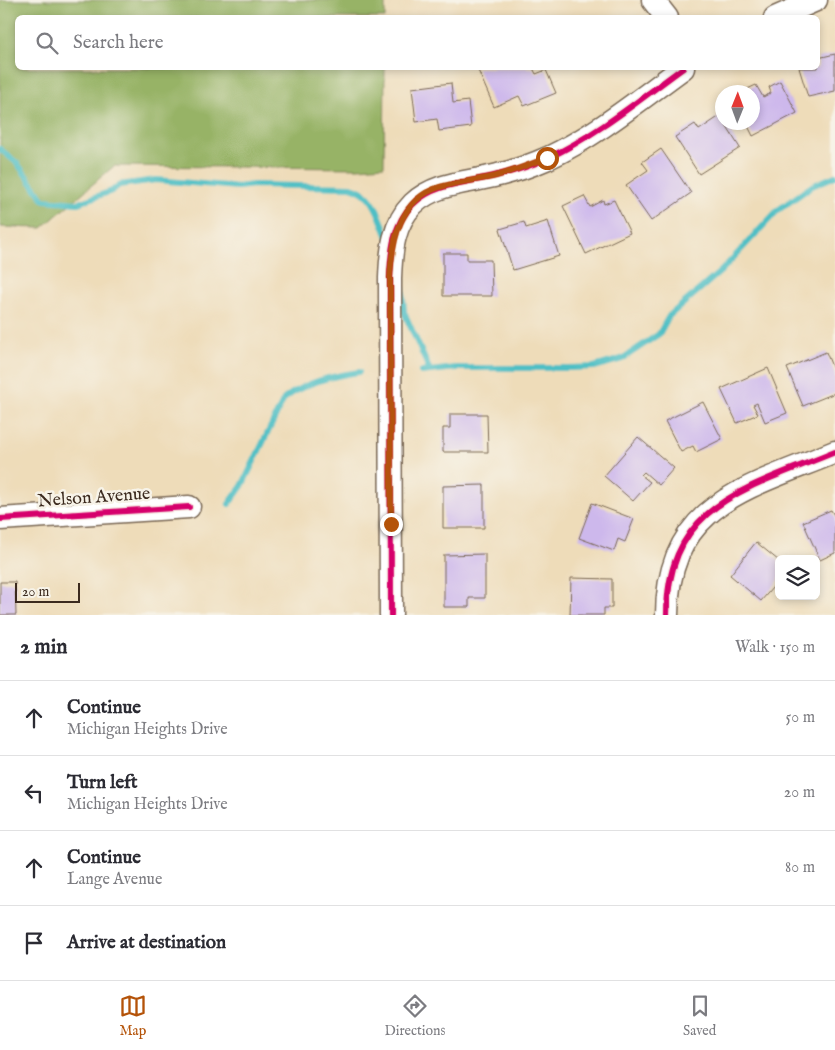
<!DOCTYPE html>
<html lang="en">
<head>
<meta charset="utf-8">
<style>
  :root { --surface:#fff; --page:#f2f2f3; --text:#2b2b33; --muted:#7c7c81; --line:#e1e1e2; --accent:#b45309 }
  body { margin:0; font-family:"IM FELL English",serif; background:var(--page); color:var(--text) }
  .controls { position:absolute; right:15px; bottom:15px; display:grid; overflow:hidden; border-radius:8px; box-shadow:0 2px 8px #0003 }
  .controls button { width:45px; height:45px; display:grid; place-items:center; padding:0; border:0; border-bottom:1px solid var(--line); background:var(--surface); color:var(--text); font:25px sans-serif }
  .compass { position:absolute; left:715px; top:85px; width:45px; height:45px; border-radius:50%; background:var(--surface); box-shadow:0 2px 8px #0003; rotate:1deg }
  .scale { position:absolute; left:15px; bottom:12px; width:65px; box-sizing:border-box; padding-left:5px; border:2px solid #3b2a1e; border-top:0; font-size:14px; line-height:18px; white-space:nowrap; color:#3b2a1e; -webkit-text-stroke:4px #f7f3e8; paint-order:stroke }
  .stop { position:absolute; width:15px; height:15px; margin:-11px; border:4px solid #b45309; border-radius:50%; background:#fff }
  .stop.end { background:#b45309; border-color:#fff; box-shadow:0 1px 5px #0008 }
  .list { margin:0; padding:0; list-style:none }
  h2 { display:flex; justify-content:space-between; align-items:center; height:65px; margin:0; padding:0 20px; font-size:21px }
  h2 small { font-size:16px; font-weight:400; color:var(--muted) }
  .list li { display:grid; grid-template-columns:32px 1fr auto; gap:15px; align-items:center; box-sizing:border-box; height:75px; padding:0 20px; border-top:1px solid var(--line) }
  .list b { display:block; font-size:19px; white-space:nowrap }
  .list p { margin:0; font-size:16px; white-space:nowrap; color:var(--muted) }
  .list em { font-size:16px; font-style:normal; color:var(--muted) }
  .icon { flex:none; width:28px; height:28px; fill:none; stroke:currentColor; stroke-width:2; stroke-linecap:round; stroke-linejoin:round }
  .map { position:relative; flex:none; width:835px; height:615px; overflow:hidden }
  .search { position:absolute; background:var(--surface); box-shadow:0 2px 8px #0003; left:15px; right:15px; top:15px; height:55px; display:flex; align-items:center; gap:12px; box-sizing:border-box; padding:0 18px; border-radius:8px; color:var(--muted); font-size:19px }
  .sheet { height:365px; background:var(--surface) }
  nav { display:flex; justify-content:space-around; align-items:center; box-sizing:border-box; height:70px; border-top:1px solid var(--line); background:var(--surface); font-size:14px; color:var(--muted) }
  nav a { display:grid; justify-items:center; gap:2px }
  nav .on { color:var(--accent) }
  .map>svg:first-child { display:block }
  .forest { fill:#97b366; stroke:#696e42 }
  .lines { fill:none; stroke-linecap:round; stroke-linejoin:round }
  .stream { stroke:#50bfc5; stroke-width:6 }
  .building { fill:#cdb8ec }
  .street-casing { stroke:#7a6854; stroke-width:25 }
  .street { stroke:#fff; stroke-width:22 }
  .cycleway-casing { stroke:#f7f3e8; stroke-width:9 }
  .cycleway { stroke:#d6006c; stroke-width:6 }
  .route { stroke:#b45309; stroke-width:6 }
  .labels { text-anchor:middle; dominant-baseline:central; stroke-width:5; stroke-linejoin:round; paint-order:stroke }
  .street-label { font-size:18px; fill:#3b2a1e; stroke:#f7f3e8 }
</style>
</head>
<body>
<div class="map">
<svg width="835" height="615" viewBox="0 0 835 615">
  <rect width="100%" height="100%" fill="#f7f3e8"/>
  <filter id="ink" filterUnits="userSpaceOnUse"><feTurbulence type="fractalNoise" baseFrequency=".02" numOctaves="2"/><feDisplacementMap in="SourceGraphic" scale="10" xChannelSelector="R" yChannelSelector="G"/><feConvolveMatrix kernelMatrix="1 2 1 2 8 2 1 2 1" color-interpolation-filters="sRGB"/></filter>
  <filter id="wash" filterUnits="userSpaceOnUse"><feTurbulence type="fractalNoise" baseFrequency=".0096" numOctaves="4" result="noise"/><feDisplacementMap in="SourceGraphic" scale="20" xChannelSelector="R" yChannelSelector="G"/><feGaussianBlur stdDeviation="1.12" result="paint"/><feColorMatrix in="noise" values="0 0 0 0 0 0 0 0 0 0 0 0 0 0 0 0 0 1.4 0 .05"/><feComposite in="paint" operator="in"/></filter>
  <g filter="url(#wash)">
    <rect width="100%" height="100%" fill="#eedcb9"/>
    <path class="forest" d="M 0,0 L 385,0 L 385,18 L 18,18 L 18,68 L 385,68 L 384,166 L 358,168 L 114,166 L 42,228 L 0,227 Z"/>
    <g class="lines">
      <g class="stream">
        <path d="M 0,149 L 17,163 L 44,200 L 78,203 L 112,191 L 119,185 L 156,180 L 238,187 L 254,185 L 351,187 C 375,193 379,216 388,237"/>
        <path d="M 401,272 L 404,312 L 430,371"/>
        <path d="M 421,372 L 456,368 L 570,368 L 594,367 L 622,359 L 659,334 L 669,316 L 721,271 L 778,210 L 812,186 L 835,176"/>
        <path d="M 229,504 L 242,486 L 284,399 C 305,382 332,376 359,372"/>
      </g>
    </g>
    <g id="blocks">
      <g class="building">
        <path d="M 835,54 L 835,91 L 808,97 L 799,68 L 818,68 L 818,58 Z"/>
        <path d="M 477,68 L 533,68 L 536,74 L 546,70 L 556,93 L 524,106 L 519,96 L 494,107 Z"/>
        <path d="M 780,81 L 797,113 L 753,136 L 746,122 L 752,122 L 752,92 L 741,92 L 756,85 L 763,97 L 771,93 L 769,87 Z"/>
        <path d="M 451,83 L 453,103 L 468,101 L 471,127 L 439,131 L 437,119 L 416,122 L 412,88 Z"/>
        <path d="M 720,116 L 740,148 L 699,174 L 675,137 L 695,124 L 699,130 Z"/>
        <path d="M 661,149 L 691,193 L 651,221 L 626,185 L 648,170 L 642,162 Z"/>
        <path d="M 584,196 L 590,207 L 603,200 L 604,204 L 614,200 L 630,233 L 586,254 L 563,206 Z"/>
        <path d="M 548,221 L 559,256 L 513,270 L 500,229 L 524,222 L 526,228 Z"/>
        <path d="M 443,253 L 467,253 L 467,260 L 491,260 L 492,296 L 443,296 Z"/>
        <path d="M 826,352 L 835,374 L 835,393 L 803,406 L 787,368 Z"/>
        <path d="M 768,368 L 787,413 L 765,422 L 757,403 L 753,405 L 758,414 L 737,423 L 721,389 Z"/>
        <path d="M 703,402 L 722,439 L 696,452 L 693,446 L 681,452 L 665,421 Z"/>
        <path d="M 450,414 L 487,414 L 488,452 L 443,452 L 443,428 L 450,428 Z"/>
        <path d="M 638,437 L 674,468 L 659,485 L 644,472 L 641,475 L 650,482 L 633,501 L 604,476 Z"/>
        <path d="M 484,485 L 484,528 L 443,528 L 443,486 Z"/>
        <path d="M 592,503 L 634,519 L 625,542 L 618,539 L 614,551 L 579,538 Z"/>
        <path d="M 831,510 L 835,517 L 835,553 L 820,560 L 803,522 Z"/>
        <path d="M 756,542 L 779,561 L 779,580 L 761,601 L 730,575 Z"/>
        <path d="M 485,554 L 485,598 L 469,598 L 469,607 L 444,607 L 444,555 Z"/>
        <path d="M 571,578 L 612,579 L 612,608 L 604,608 L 604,615 L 570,615 Z"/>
        <path d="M 0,582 L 15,582 L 16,615 L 0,615 Z"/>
      </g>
    </g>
  </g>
  <g filter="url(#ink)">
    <use href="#blocks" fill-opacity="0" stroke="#7a6854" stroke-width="1"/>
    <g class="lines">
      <g class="street-casing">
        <g id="street">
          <path d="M 653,0 L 667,18"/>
          <path d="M 775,18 L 816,0"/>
          <path d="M 0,519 L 189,507"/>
          <path d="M 391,615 L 390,278 C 391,251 393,224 413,204 C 436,182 469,183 498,175 C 515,171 532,165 548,158 C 597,135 640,99 683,68"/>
          <path d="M 667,615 C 667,503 749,488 835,452"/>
        </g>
      </g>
      <use href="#street" class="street"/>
      <g class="cycleway-casing">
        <g id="cycleway">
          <path d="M 0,519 L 189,507"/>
          <path d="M 391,615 L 390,278 C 391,251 393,224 413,204 C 436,182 469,183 498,175 C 515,171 532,165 548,158 C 597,135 640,99 683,68"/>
          <path d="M 667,615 C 667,503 749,488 835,452"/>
        </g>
      </g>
      <use href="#cycleway" class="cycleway"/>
    </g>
  </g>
  <g class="lines" filter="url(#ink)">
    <path class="route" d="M 391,524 L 390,278 C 392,241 399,199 440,187 C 458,182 478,180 496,176 C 514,171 530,164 547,158"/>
  </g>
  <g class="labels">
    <g class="street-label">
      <text transform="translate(94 498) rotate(-4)">Nelson Avenue</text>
    </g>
  </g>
</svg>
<div class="controls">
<button><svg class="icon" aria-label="layers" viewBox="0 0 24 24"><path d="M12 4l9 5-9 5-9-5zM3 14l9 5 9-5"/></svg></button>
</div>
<svg class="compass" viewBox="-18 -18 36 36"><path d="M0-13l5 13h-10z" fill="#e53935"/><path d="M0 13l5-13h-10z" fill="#7c7c81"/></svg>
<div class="scale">20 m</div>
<div class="stop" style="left:547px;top:158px"></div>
<div class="stop end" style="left:391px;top:524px"></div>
<div class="search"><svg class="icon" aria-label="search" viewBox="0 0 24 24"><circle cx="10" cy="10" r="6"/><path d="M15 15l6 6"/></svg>Search here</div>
</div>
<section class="sheet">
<h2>2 min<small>Walk · 150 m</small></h2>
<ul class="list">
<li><svg class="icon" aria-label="ahead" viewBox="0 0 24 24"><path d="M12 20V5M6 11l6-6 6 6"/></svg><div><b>Continue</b><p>Michigan Heights Drive</p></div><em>50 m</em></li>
<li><svg class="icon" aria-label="left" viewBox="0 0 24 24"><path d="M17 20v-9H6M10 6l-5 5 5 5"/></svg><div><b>Turn left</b><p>Michigan Heights Drive</p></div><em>20 m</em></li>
<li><svg class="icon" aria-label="ahead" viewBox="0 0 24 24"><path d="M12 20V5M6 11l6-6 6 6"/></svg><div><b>Continue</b><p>Lange Avenue</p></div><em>80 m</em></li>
<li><svg class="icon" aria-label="arrive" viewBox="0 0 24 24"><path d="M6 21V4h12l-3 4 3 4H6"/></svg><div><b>Arrive at destination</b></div></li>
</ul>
</section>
<nav>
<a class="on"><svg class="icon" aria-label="map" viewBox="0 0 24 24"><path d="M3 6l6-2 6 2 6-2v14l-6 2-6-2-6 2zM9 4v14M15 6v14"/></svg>Map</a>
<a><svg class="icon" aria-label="directions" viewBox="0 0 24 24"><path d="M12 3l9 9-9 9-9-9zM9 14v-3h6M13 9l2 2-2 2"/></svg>Directions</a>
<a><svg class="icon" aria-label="saved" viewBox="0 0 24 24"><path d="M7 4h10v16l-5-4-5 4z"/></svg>Saved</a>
</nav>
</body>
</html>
